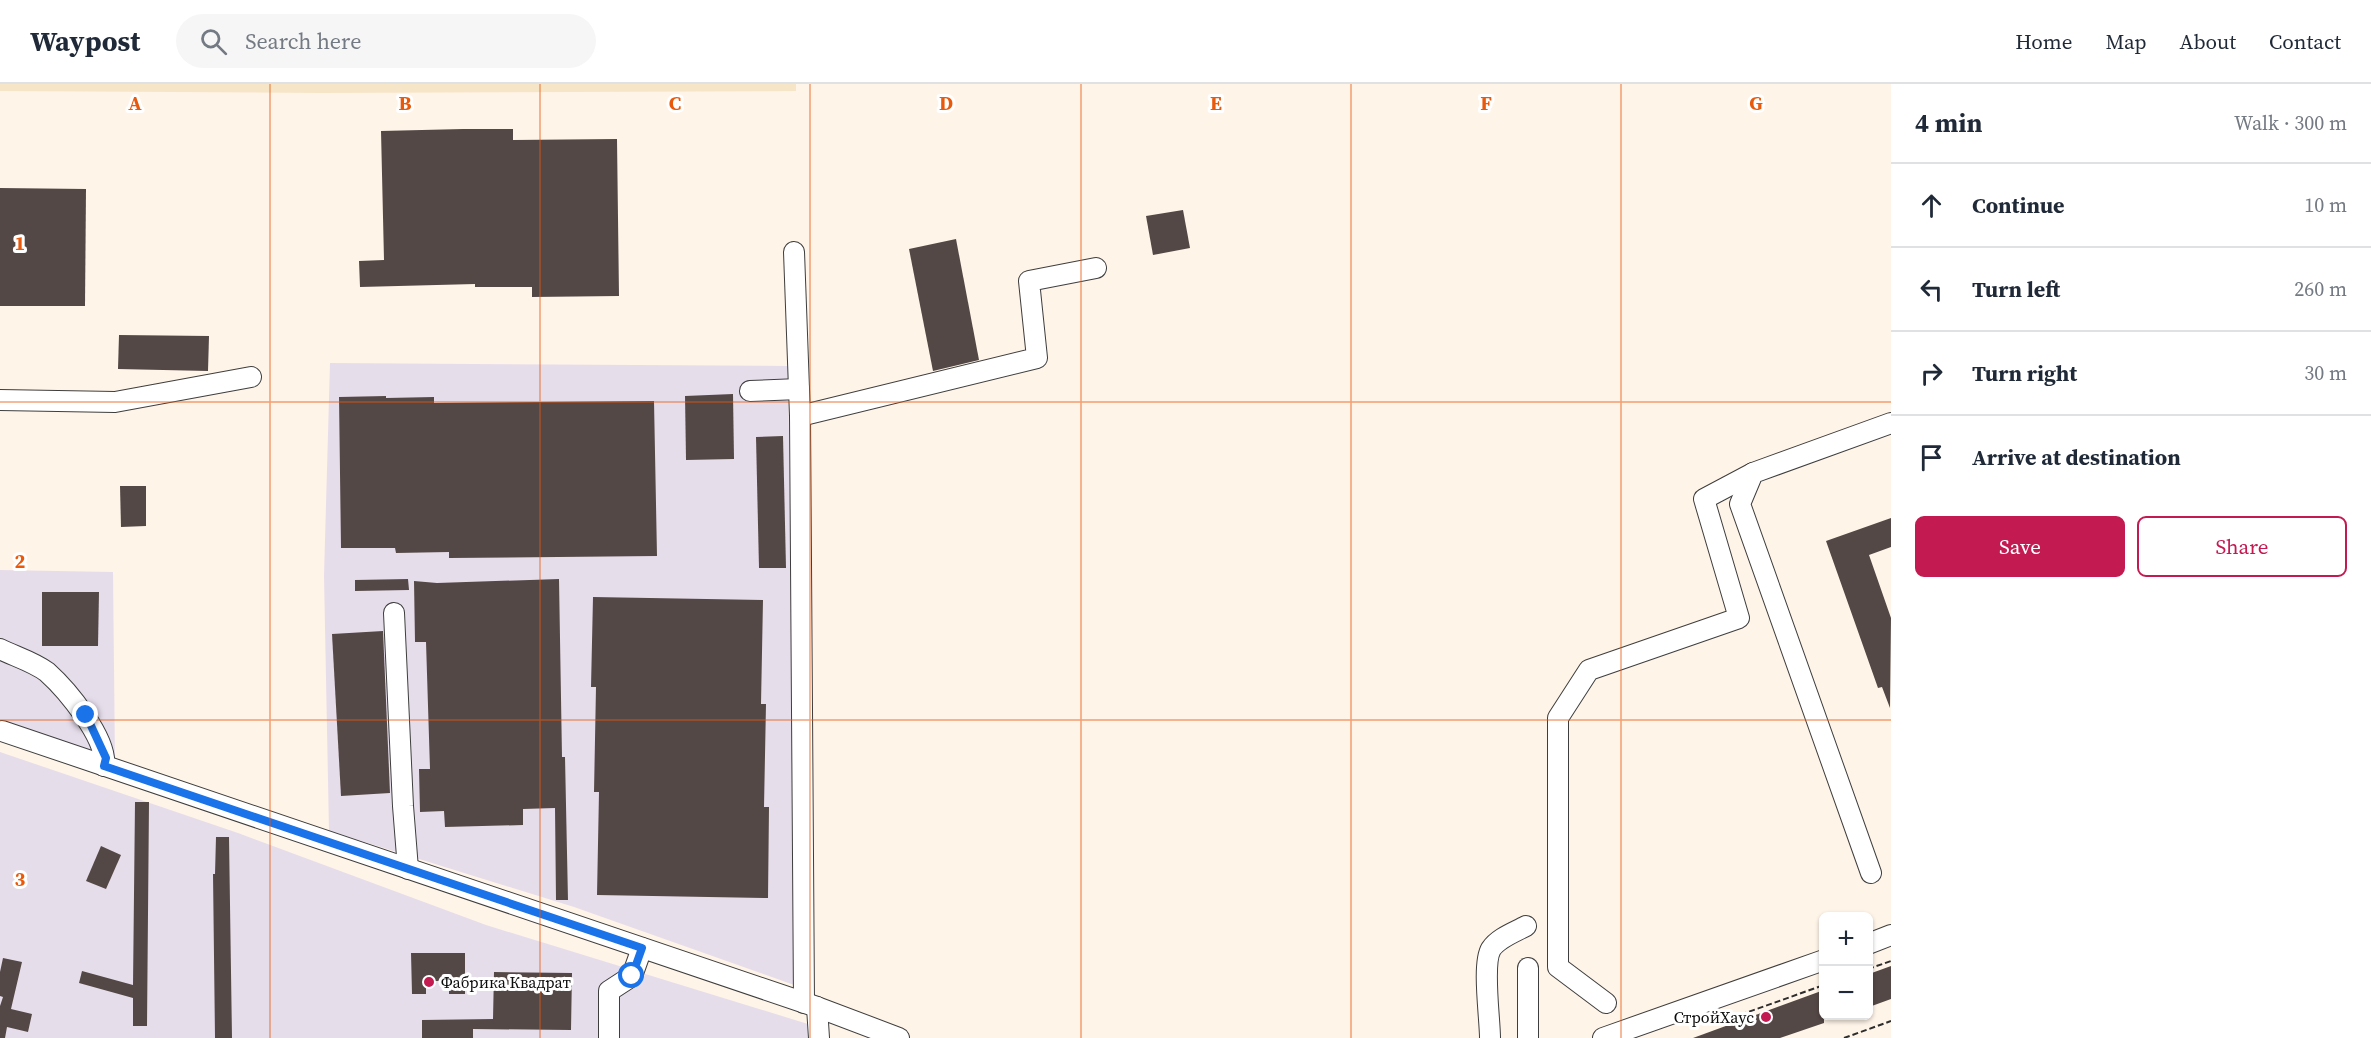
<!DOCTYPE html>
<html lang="en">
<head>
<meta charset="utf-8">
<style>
  :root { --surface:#fff; --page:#f6f6f7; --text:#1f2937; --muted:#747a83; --line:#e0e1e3; --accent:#c31a51 }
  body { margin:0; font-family:"Source Serif 4",serif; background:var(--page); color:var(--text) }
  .controls { position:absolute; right:18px; bottom:18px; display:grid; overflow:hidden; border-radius:9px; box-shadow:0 2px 4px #0004 }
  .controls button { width:54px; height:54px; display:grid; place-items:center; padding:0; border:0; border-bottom:2px solid var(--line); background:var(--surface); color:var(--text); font:30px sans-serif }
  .stop { position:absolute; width:18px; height:18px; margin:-14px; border:4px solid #1a73e8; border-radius:50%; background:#fff }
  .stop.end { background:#1a73e8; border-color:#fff; box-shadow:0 2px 6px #0008 }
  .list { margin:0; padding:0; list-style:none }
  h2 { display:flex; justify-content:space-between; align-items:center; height:78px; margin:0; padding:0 24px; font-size:26px }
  h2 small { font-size:20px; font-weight:400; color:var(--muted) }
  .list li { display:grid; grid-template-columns:39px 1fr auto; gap:18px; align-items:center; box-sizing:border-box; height:84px; padding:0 24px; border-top:2px solid var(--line) }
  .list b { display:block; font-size:22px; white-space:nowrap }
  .list em { font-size:20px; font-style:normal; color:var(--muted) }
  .actions { display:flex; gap:12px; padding:18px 24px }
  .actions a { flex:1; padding:14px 0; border:2px solid var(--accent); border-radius:9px; text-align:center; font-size:21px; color:var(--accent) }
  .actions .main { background:var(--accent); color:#fff }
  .icon { flex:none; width:33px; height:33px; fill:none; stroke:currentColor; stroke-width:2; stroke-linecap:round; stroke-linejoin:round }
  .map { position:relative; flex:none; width:1891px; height:954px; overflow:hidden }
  header { display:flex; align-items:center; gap:36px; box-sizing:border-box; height:84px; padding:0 30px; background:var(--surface); border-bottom:2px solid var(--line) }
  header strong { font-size:28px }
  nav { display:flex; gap:33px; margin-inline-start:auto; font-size:21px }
  .search { width:420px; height:54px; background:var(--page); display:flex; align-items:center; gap:15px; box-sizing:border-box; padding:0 21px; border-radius:33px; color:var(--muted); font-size:22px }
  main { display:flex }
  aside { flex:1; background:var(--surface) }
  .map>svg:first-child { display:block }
  .industrial { fill:#e6ddeb }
  .farmland { fill:#f7e5c7 }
  .building { fill:#544846 }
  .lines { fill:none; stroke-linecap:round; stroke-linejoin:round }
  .minor-casing { stroke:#3e3e3e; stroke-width:22 }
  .path { stroke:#2d2d2d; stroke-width:2; stroke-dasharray:6 3; stroke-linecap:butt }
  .minor { stroke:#fff; stroke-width:20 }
  .route { stroke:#1a73e8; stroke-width:8 }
  .grid { fill:none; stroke:#e8590c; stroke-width:1.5; stroke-opacity:0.55 }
  .poi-dot { fill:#c31a51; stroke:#fff; stroke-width:2 }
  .labels { text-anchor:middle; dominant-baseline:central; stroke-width:6; stroke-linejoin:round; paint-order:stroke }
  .poi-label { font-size:16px; fill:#0b0b0b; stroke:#fff; text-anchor:start }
  .grid-label { font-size:20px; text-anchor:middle; font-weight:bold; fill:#e8590c; stroke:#fff; stroke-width:6; stroke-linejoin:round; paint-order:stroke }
</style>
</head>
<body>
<header>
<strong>Waypost</strong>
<div class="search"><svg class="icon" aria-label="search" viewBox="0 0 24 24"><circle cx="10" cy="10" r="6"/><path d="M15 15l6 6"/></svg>Search here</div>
<nav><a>Home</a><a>Map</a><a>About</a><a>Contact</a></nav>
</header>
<main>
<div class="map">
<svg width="1891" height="954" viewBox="0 0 1891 954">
  <rect width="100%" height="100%" fill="#fff4e8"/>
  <g class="industrial">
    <path d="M 330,279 L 788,282 L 797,902 L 574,823 L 329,747 L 324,492 Z"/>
    <path d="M 0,486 L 113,488 L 115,677 L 0,638 Z"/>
    <path d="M 0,668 L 238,749 L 486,841 L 808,940 L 809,954 L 0,954 Z"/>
  </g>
  <path class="farmland" d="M 0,0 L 796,0 L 796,7 L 321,9 L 0,7 Z"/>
  <g class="building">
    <path d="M 463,45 L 513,45 L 513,56 L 617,55 L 619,212 L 532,213 L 532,203 L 475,203 L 475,200 L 360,203 L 359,177 L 384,176 L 381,47 Z"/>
    <path d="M 0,104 L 86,105 L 85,222 L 0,222 Z"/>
    <path d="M 1183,126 L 1190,164 L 1153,171 L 1146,132 Z"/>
    <path d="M 956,155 L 979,276 L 933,287 L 909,165 Z"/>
    <path d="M 119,251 L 209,252 L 208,287 L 118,285 Z"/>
    <path d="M 733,310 L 734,375 L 686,376 L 685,312 Z"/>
    <path d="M 386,312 L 386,314 L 434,313 L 434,319 L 654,317 L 657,472 L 449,474 L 449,468 L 396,469 L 395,464 L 341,464 L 339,313 Z"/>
    <path d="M 783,352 L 786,484 L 759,484 L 756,353 Z"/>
    <path d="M 120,402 L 146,402 L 146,442 L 121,443 Z"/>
    <path d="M 1891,434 L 1891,463 L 1869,471 L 1891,534 L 1890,624 L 1882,603 L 1878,604 L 1826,457 Z"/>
    <path d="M 408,495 L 409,506 L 355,507 L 355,496 Z"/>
    <path d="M 559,495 L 562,673 L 565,673 L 568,816 L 556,816 L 555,724 L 523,725 L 523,741 L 445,743 L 444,727 L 420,728 L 419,685 L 430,685 L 426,558 L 415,558 L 414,497 L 437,499 Z"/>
    <path d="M 42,508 L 99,508 L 98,562 L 42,562 Z"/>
    <path d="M 593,513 L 763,516 L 761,620 L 766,620 L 764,723 L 769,723 L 768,814 L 597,811 L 599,708 L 594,708 L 596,603 L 591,603 Z"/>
    <path d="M 383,547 L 390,709 L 341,712 L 332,550 Z"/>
    <path d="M 135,718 L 149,718 L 147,942 L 133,942 L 133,914 L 79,899 L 82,887 L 133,901 Z"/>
    <path d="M 216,753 L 229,753 L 232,954 L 215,954 L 213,790 L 215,790 Z"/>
    <path d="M 101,762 L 121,771 L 106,805 L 86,797 Z"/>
    <path d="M 411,869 L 465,869 L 465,910 L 449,910 L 449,897 L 426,897 L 426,910 L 412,910 Z"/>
    <path d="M 3,874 L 22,878 L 11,925 L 32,930 L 28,948 L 7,943 L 5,954 L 0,954 L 0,922 L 3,913 L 0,912 L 0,888 Z"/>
    <path d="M 1891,882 L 1891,915 L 1869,923 L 1869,890 Z"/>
    <path d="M 494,888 L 572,889 L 571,946 L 473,945 L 473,954 L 422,954 L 422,936 L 493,935 Z"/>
    <path d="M 1824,906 L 1824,939 L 1780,954 L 1693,954 Z"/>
  </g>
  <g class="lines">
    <g class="minor-casing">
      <g id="minor">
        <path d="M 794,168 L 800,332 L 804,919"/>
        <path d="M 750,307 L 799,305"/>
        <path d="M 0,316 L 115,318 L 251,293"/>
        <path d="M 800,332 L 1037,274 L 1029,197 L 1096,184"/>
        <path d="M 394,529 L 403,722 L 408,785"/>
        <path d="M 0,565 C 14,572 34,578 47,588 C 67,606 108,655 104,682"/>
        <path d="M 2,647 L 817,923 L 899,954"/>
        <path d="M 1871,789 L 1740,420 L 1753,389 L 1891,339"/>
        <path d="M 1868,860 L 1891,851"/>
        <path d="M 1528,884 L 1528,954"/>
        <path d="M 1606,919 L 1558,883 L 1558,634 L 1589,586 L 1739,534 L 1704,415 L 1753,389"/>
        <path d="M 817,923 L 819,954"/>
        <path d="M 609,954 L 609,907 L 632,892 L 642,864"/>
        <path d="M 1490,954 C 1490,934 1482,880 1491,865 C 1498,854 1515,848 1526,842"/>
        <path d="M 1603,954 L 1824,876"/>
      </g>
    </g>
    <g class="path">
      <path d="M 1868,885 L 1891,877"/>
      <path d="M 1721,929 L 1723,937 L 1824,901"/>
      <path d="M 1844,954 L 1891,937"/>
    </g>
    <use href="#minor" class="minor"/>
  </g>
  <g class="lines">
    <path class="route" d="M 86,631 L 106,674 L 104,682 L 642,864 L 632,892"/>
  </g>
  <path class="grid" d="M 270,0 L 270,954M 540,0 L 540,954M 810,0 L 810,954M 1081,0 L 1081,954M 1351,0 L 1351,954M 1621,0 L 1621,954M 0,318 L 1891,318M 0,636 L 1891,636"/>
  <g class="poi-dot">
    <circle cx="429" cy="898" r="6"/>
    <circle cx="1766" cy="933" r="6"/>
  </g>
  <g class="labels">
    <g class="poi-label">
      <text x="441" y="898">Фабрика Квадрат</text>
      <text x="1754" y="933" text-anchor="end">СтройХаус</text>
    </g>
  </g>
  <g class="grid-label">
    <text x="135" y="26">A</text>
    <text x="405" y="26">B</text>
    <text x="675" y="26">C</text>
    <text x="946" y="26">D</text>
    <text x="1216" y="26">E</text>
    <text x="1486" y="26">F</text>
    <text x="1756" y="26">G</text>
    <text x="20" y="166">1</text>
    <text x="20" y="484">2</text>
    <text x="20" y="802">3</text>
  </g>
</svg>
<div class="controls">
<button>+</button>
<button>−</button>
</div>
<div class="stop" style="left:632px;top:892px"></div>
<div class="stop end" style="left:86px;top:631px"></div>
</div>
<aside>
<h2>4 min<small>Walk · 300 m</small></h2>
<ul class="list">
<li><svg class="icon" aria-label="ahead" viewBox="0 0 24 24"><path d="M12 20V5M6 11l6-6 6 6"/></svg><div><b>Continue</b></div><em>10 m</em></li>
<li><svg class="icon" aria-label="left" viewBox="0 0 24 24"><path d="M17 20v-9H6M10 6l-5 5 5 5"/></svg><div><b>Turn left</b></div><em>260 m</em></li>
<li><svg class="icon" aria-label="right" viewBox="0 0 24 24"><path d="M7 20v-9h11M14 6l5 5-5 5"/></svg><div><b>Turn right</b></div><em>30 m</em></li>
<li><svg class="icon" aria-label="arrive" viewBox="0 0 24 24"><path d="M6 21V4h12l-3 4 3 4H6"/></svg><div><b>Arrive at destination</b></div></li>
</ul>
<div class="actions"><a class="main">Save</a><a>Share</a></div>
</aside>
</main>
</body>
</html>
